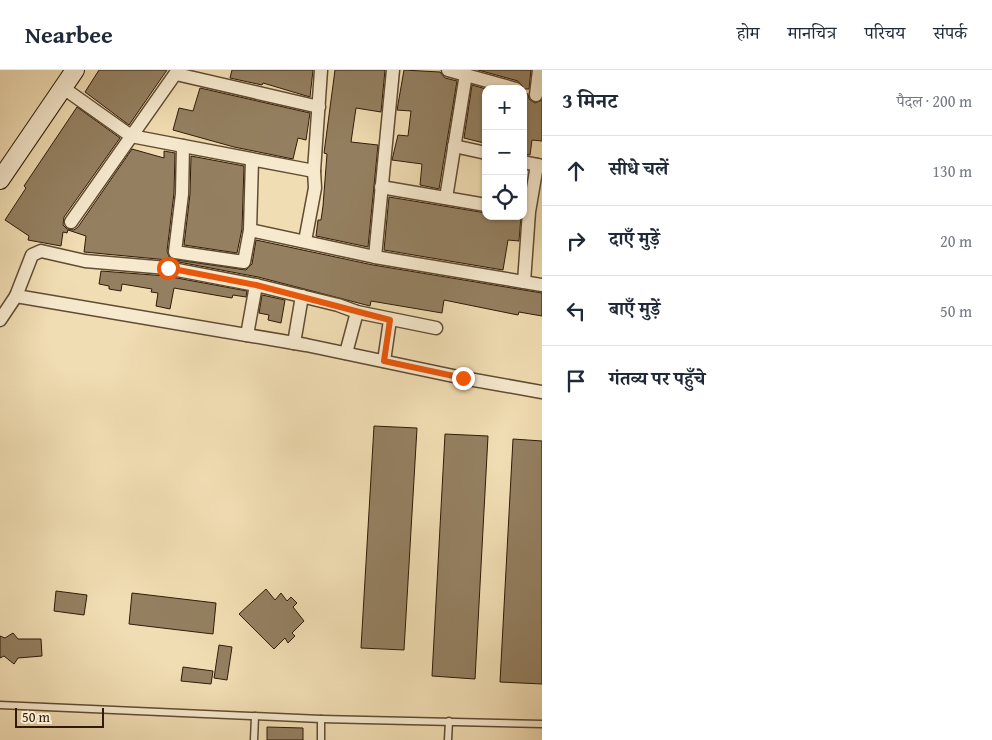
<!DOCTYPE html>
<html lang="hi">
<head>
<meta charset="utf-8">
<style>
  :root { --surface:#fff; --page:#f6f6f7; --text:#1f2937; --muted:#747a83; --line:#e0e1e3 }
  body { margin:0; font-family:"Gentium Book Plus","Noto Serif Devanagari",serif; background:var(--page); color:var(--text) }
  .controls { position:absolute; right:15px; top:15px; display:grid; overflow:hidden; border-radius:10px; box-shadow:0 1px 4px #0004 }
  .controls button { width:45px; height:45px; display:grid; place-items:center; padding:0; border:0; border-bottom:1px solid var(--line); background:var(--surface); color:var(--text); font:25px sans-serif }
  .scale { position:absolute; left:15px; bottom:12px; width:89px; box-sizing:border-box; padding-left:5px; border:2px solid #2f1b08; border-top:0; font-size:14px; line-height:18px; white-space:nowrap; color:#2f1b08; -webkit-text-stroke:4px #f6e9ce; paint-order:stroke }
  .stop { position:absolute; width:15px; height:15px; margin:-11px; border:4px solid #ea580c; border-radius:50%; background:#fff }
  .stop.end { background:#ea580c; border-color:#fff; box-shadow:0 1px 5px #0008 }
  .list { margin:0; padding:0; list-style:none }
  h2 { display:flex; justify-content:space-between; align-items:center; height:65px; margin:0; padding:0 20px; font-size:21px }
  h2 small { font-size:16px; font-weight:400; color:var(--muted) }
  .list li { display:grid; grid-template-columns:32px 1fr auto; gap:15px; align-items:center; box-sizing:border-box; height:70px; padding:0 20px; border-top:1px solid var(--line) }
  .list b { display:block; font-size:19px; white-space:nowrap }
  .list em { font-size:16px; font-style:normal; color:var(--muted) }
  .icon { flex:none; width:28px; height:28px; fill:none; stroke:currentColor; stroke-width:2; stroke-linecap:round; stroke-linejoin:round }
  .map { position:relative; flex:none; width:542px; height:670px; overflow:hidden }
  header { display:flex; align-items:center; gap:30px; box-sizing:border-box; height:70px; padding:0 25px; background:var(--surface); border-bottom:1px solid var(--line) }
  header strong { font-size:24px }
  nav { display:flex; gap:28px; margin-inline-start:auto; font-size:18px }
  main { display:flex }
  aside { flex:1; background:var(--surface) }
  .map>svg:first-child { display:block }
  .building { fill:#948061; stroke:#2f1b08 }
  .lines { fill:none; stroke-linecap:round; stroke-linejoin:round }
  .lane-casing { stroke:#604c33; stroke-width:9 }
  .street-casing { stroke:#604c33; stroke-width:15 }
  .secondary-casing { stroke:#2f1b08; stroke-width:20 }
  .lane { stroke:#f6e9ce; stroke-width:6 }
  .street { stroke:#f6e9ce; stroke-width:12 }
  .secondary { stroke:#f6e9ce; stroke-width:18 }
  .route { stroke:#ea580c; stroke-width:6 }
</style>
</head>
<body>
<header>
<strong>Nearbee</strong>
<nav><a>होम</a><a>मानचित्र</a><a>परिचय</a><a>संपर्क</a></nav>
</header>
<main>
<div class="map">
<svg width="542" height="670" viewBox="0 0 542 670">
  <rect width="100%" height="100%" fill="#f1ddb3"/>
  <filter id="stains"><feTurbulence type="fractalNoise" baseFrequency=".004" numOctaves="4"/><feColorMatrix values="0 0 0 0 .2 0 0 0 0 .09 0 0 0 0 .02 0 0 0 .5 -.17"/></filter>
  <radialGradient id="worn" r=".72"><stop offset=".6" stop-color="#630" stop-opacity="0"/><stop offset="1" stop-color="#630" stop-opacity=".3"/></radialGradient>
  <g class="building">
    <path d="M 99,0 L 167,0 L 129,55 L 85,22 Z"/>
    <path d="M 232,0 L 313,0 L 310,27 L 263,13 L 262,15 L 230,8 Z"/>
    <path d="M 335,0 L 385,0 L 381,42 L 356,38 L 351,72 L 378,75 L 368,177 L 316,166 L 318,150 L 321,150 L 323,136 L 327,84 L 324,83 Z"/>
    <path d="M 404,0 L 440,2 L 445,8 L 457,11 L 439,119 L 420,115 L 422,94 L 392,90 L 398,65 L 408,66 L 411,41 L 397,40 Z"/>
    <path d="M 478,0 L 531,0 L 529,19 L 524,19 L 518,11 Z"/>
    <path d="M 472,15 L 486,19 L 484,73 L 464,68 Z"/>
    <path d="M 200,18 L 310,43 L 306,70 L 298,68 L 293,89 L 234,77 L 173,60 L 179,38 L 193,41 Z"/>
    <path d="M 523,23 L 528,24 L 529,29 L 535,33 L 542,30 L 542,71 L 532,70 L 530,85 L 523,84 Z"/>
    <path d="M 77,37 L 120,68 L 64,147 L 63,155 L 67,159 L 74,160 L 78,157 L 132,79 L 164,88 L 164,81 L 175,83 L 174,123 L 167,181 L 170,189 L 246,200 L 252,194 L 256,170 L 373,195 L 542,223 L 542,246 L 519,242 L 518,245 L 444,230 L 442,243 L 371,231 L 370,236 L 258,207 L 168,190 L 84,182 L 86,166 L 68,160 L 67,163 L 63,162 L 61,176 L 28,170 L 29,166 L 5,150 L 26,118 L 24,116 Z"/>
    <path d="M 191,86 L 244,96 L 242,159 L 237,183 L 184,175 L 190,124 Z"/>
    <path d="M 389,127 L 486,143 L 486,146 L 521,146 L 519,171 L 508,170 L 503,200 L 384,180 Z"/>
    <path d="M 101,201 L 166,206 L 247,221 L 246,227 L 233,225 L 232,228 L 174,218 L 170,239 L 156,236 L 158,223 L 151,222 L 152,219 L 122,214 L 121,221 L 109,219 L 109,216 L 99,214 Z"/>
    <path d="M 262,225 L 285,230 L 281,253 L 268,250 L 269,245 L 259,243 Z"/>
    <path d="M 374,356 L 417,358 L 404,580 L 361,578 Z"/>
    <path d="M 445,364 L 488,366 L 475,609 L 432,606 Z"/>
    <path d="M 513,369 L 542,371 L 542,614 L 500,612 Z"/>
    <path d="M 266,519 L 275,530 L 281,523 L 287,531 L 291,527 L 297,533 L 293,537 L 304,551 L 292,563 L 295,566 L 288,573 L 285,568 L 274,579 L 239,544 Z"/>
    <path d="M 56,521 L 87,525 L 84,545 L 54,541 Z"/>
    <path d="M 132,523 L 216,533 L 213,564 L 129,554 Z"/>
    <path d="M 13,563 L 18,569 L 41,569 L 42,586 L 18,588 L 14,594 L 4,586 L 0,588 L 0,566 L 5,568 Z"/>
    <path d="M 219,575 L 232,577 L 227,610 L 214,608 Z"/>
    <path d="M 183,597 L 213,601 L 211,614 L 181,611 Z"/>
    <path d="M 267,657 L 303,658 L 303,670 L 267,670 Z"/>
  </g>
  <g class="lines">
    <g class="lane-casing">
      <g id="lane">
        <path d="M 0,635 L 321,649 L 542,654"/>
        <path d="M 254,670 L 255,646"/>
        <path d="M 321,670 L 321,649"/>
        <path d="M 448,670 L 449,651"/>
      </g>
    </g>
    <g class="street-casing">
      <g id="street">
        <path d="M 448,0 L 516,19"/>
        <path d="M 176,4 L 319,37"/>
        <path d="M 62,17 L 131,66 L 314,101"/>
        <path d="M 536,25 L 539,0"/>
        <path d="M 183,76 L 182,124 L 175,182 L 244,192 L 250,160 L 252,90"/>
        <path d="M 454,76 L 486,83"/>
        <path d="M 523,92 L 542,96"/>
        <path d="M 381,117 L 486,135"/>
        <path d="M 446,128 L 466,4"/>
        <path d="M 71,152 L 178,0"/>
        <path d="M 250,160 L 375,187 L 542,215"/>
        <path d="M 305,171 L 315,118 L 314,101 L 321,0"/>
        <path d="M 375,187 L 393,0"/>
        <path d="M 524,212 L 529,142 L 537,95"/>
        <path d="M 16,226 L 32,185 L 41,181 L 85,191 L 167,198 L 256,215 L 338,235 L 357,242 L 436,258"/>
        <path d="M 0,250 L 16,226 L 306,275 L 463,308 L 542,322"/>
        <path d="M 247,265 L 256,215"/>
        <path d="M 294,273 L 302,226"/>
        <path d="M 346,283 L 357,242"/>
        <path d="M 384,291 L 390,250"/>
      </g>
    </g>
    <g class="secondary-casing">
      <path id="secondary" d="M 0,110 L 75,0"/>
    </g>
    <use href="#lane" class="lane"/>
    <use href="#street" class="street"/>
    <use href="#secondary" class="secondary"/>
  </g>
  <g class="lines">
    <path class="route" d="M 168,198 L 256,215 L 390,250 L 384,291 L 463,308"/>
  </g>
  <rect width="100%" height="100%" filter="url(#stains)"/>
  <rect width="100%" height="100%" fill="url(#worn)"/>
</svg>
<div class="controls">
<button>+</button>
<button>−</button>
<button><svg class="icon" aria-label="locate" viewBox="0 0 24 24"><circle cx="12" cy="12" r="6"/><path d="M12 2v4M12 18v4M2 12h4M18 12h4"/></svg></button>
</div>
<div class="scale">50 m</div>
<div class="stop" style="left:168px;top:198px"></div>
<div class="stop end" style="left:463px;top:308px"></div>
</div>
<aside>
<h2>3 मिनट<small>पैदल · 200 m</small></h2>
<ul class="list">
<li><svg class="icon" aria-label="ahead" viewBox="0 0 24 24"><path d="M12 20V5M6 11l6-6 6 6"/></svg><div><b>सीधे चलें</b></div><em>130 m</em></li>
<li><svg class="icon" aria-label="right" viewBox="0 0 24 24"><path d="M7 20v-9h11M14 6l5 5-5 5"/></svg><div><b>दाएँ मुड़ें</b></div><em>20 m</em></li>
<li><svg class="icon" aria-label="left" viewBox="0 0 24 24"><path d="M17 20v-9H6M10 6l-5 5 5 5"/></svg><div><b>बाएँ मुड़ें</b></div><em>50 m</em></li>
<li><svg class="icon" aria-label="arrive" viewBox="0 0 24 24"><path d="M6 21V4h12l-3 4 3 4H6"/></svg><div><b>गंतव्य पर पहुँचे</b></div></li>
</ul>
</aside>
</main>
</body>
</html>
